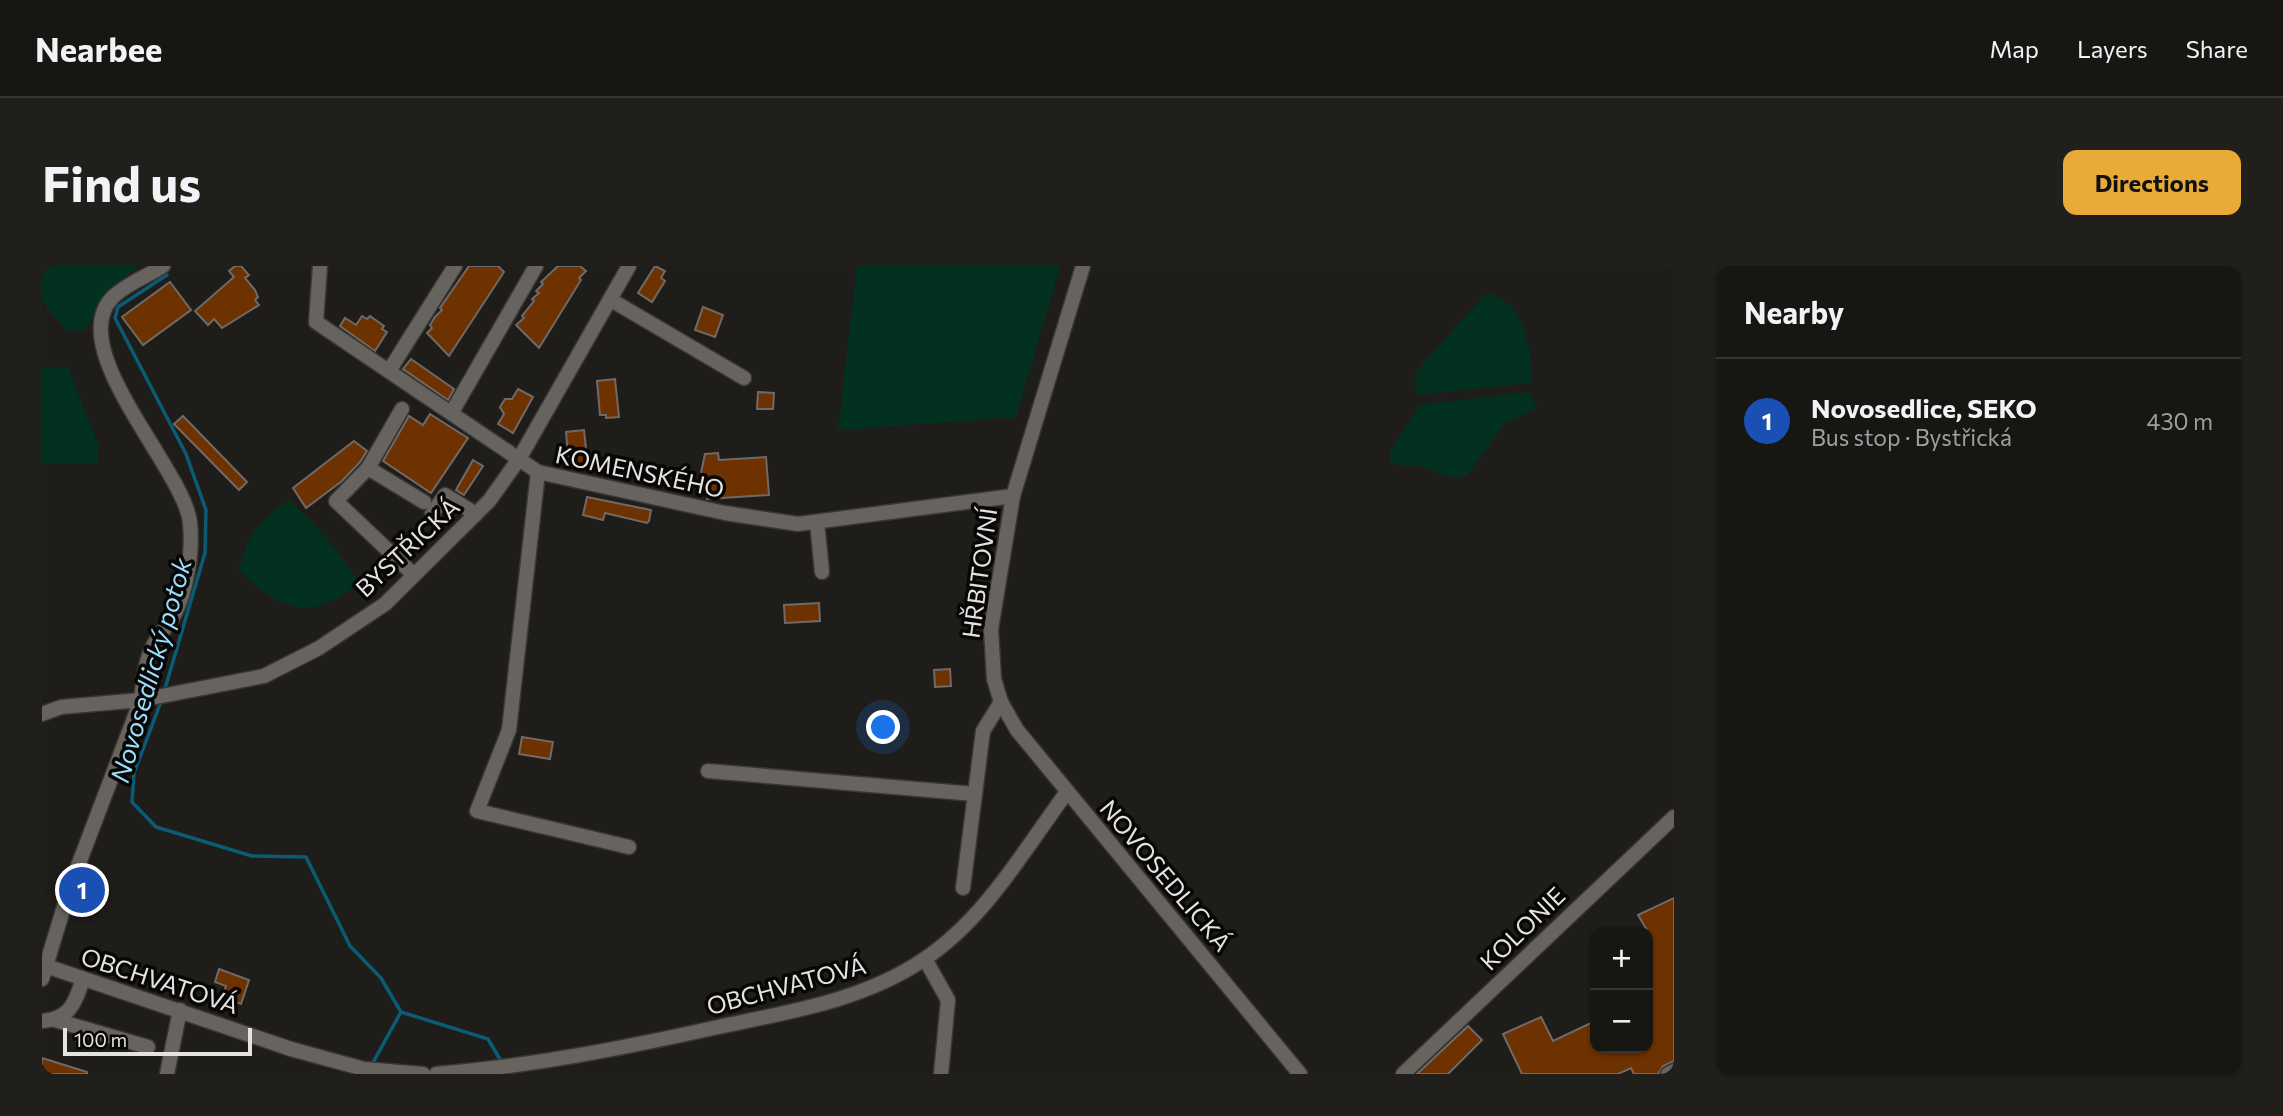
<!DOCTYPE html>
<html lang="en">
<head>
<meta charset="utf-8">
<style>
  :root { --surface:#171613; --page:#201f1c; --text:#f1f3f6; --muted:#9e9fa0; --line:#363533; --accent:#eaaa38 }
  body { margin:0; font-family:Commissioner,sans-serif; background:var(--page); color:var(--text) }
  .controls { position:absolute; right:21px; bottom:21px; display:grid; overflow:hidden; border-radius:14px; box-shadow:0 2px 5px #0004 }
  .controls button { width:63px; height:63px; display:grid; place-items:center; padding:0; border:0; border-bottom:2px solid var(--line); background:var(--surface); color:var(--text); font:35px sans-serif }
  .scale { position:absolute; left:21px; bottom:18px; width:189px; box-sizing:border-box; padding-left:7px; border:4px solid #e5e3e1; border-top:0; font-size:19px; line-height:24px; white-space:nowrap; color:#e5e3e1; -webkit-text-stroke:5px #080706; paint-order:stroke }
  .you { position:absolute; left:842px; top:462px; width:24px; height:24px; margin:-18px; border:5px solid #fff; border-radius:50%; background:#1a73e8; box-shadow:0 0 0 10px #1a73e833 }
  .badge { display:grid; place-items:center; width:46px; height:46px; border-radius:50%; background:var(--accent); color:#fff; font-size:23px; font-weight:700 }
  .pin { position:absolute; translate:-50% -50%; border:4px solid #fff; box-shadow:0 2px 7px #0006 }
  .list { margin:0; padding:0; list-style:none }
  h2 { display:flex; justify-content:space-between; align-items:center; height:91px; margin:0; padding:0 28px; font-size:30px }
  h2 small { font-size:23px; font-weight:400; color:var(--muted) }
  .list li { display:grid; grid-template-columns:46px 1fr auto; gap:21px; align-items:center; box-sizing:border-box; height:126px; padding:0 28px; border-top:2px solid var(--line) }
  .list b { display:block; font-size:26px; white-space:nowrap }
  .list p { margin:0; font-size:23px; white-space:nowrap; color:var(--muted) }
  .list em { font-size:23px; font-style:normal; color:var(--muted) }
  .map { position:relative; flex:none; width:1632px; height:808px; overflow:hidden; border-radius:14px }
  header { display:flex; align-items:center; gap:42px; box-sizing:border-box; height:98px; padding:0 35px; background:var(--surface); border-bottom:2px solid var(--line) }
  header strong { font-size:33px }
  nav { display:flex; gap:38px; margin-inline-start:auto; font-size:24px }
  .intro { display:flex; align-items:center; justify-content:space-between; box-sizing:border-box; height:168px; padding:0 42px }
  h1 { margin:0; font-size:49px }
  .button { padding:18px 32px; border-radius:14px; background:var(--accent); color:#111; font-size:24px; font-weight:700 }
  main { display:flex; gap:42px; padding:0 42px }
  aside { flex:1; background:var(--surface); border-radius:14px; box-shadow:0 2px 5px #0004 }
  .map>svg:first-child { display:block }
  .green { fill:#033121 }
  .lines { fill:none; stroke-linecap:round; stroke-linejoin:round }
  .stream { stroke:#0a5c76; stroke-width:3.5 }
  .building { fill:#6e3100; stroke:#6f6a68; stroke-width:2 }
  .minor-casing { stroke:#393735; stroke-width:17 }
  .minor { stroke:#676460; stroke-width:14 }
  .labels { text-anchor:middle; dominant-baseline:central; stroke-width:7; stroke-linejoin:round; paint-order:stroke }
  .street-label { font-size:24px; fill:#e5e3e1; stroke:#080706 }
  .water-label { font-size:26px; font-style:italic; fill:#9adefc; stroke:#080706 }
</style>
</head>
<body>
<header>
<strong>Nearbee</strong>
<nav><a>Map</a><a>Layers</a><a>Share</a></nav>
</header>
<div class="intro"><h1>Find us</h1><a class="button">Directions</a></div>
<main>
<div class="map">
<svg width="1632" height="808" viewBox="0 0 1632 808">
  <rect width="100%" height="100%" fill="#1f1d19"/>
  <g class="green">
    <path d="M 0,0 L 97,0 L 63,26 L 44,64 L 25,65 L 0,35 Z"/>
    <path d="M 815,0 L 1018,0 L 974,151 L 796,164 Z"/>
    <path d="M 1445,26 C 1452,30 1464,34 1470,41 C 1482,55 1495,99 1488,117 L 1374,129 L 1373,107 Z"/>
    <path d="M 0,101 L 26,101 L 55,176 L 57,197 L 0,197 Z"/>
    <path d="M 1487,126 L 1495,142 L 1462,158 L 1425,210 C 1395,213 1397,203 1375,200 C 1363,199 1358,202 1348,195 L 1348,185 L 1378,139 Z"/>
    <path d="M 248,234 L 289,277 L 317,316 C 270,358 237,344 197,304 C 206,266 216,255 248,234 Z"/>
  </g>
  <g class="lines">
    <g class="stream">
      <path d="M 122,426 L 163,287 L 164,244 L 144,188 L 73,52 L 76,41 L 125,9"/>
      <path d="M 120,433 L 92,507 L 90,536 L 114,561 L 210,590 L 264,591 L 308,680 L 339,712 L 359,746 L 446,773 L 459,795"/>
      <path d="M 329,800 L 359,746"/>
    </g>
  </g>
  <g class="building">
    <path d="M 193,0 L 199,0 L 207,9 L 203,12 L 213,24 L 216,31 L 213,34 L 217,39 L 180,62 L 172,53 L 166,59 L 153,45 L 192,11 L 187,5 Z"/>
    <path d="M 427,0 L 456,0 L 462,6 L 407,90 L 385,67 L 390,62 L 388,59 L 393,51 L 400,44 L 398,42 Z"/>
    <path d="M 516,0 L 538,0 L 544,5 L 537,12 L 539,14 L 497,82 L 474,59 L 482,52 L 480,50 L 492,35 L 490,33 L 497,27 L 494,25 L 501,18 L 499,16 Z"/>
    <path d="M 613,0 L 623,5 L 619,12 L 623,15 L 610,36 L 596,27 Z"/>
    <path d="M 128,16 L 149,44 L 101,79 L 80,51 Z"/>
    <path d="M 661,41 L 681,49 L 673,71 L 653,64 Z"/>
    <path d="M 320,50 L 325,53 L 328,50 L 342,60 L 340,63 L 345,66 L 333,85 L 298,60 L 303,52 L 314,59 Z"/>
    <path d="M 369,93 L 412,123 L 406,134 L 361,103 Z"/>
    <path d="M 573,113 L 577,151 L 564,152 L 564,149 L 558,149 L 555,115 Z"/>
    <path d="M 476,123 L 491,131 L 471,167 L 456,158 L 462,148 L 458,141 L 463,133 L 470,133 Z"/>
    <path d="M 716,126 L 732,127 L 731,143 L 715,143 Z"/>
    <path d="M 388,148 L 426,172 L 389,227 L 341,195 L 367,150 L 381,159 Z"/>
    <path d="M 141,150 L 205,216 L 197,224 L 132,158 Z"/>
    <path d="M 542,164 L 546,201 L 534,203 L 533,200 L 527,200 L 524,166 Z"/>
    <path d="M 312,175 L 325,185 L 318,196 L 300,215 L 264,242 L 251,222 Z"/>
    <path d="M 676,187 L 677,194 L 724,191 L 727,229 L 665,233 L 665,225 L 655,226 L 663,188 Z"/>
    <path d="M 431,194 L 441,200 L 422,229 L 414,224 Z"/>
    <path d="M 545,231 L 609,244 L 607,255 L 605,257 L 563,247 L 561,254 L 541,249 Z"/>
    <path d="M 777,337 L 778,355 L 743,357 L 742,339 Z"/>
    <path d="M 908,403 L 909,420 L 893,421 L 892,404 Z"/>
    <path d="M 480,471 L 511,476 L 508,493 L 477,488 Z"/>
    <path d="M 1632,632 L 1632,795 L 1621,800 L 1616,808 L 1592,808 L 1589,802 L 1576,808 L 1480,808 L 1461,768 L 1499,751 L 1511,775 L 1553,755 L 1553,782 L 1606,782 L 1606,666 L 1596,649 Z"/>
    <path d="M 177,703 L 207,714 L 199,738 L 180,731 L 184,720 L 173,716 Z"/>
    <path d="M 1426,760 L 1440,774 L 1406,808 L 1375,808 Z"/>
    <path d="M 0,792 L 45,806 L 45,808 L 0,808 Z"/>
  </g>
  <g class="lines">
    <g class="minor-casing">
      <g id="minor">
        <path d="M 278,0 L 274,56 L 496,206 L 683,247 L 756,258 L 971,230"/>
        <path d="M 1041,0 L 971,230 L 949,363 L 952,413 L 959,436 L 975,464 L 1258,808"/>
        <path d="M 569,34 L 702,112"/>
        <path d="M 347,105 L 413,0"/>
        <path d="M 360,143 L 326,202 L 294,235 L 372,309"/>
        <path d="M 410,146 L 494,0"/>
        <path d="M 326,202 L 382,236"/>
        <path d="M 496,206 L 467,464 L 435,545 L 587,581"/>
        <path d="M 390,248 L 403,229 L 434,248"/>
        <path d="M 775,256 L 780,306"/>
        <path d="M 0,448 L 19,441 L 99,434 C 101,418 103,396 110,382 C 115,371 125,361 131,351 C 145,326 151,285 148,257 C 143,204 20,82 71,31 C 84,18 106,10 121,0"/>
        <path d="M 666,505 L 933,528"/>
        <path d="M 921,622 L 941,465 L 959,436"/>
        <path d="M 883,693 L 906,734 L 899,808"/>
        <path d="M 4,700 L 249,783 L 322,803 L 381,808"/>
        <path d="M 0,713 L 28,621 L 99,434 L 222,410 L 277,382 L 343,338 L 447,235 L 477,193 L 587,0"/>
        <path d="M 13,754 L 106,781"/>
        <path d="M 0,755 C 28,753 33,737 41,713"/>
        <path d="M 125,808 L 138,744"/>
        <path d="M 394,808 C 490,800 582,782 676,761 C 746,746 820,735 881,694 C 943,653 982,584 1025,526"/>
        <path d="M 1361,808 L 1632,551"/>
        <path d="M 1626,808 L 1632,805"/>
      </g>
    </g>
    <use href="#minor" class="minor"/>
  </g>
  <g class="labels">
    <g class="street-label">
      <text transform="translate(598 205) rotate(12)">KOMENSKÉHO</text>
      <text transform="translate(365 281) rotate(-43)">BYSTŘICKÁ</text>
      <text transform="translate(937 307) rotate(-82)">HŘBITOVNÍ</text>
      <text transform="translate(1124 609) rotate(50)">NOVOSEDLICKÁ</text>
      <text transform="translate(1480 662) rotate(-44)">KOLONIE</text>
      <text transform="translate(118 714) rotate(18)">OBCHVATOVÁ</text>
      <text transform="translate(744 719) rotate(-15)">OBCHVATOVÁ</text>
    </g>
    <g class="water-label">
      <text transform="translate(108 404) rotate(-74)">Novosedlický potok</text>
    </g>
  </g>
</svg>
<div class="controls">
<button>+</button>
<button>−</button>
</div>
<div class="scale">100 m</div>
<div class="you"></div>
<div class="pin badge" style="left:40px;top:624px;background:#1a4fb4">1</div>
</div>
<aside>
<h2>Nearby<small></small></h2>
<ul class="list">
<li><span class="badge" style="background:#1a4fb4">1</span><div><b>Novosedlice, SEKO</b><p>Bus stop · Bystřická</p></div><em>430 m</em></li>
</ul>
</aside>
</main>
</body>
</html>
